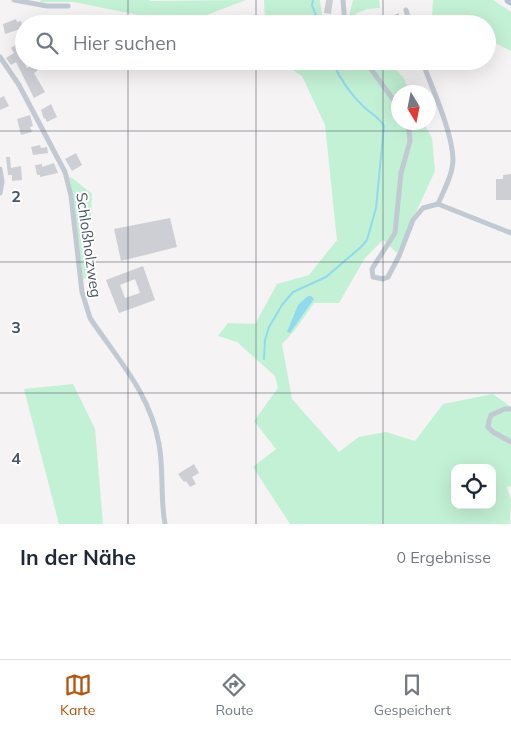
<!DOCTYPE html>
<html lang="de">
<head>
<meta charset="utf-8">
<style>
  :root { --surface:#fff; --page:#f2f2f3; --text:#1f2937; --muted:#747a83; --line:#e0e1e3; --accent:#b45309 }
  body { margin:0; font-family:Mulish,sans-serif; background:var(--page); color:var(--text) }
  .controls { position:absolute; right:15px; bottom:15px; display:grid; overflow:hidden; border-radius:10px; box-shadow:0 5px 20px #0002 }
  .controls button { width:45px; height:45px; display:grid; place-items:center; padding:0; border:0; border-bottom:1px solid var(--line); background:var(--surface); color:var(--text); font:25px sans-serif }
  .compass { position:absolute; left:391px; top:85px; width:45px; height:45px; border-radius:50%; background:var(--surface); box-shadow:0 5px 20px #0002; rotate:170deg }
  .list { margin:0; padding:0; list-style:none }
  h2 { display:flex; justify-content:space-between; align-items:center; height:65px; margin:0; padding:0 20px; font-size:21px }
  h2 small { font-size:16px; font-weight:400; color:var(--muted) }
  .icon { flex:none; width:28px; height:28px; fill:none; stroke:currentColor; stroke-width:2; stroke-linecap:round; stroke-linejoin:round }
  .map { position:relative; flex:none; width:511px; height:524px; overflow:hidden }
  .search { position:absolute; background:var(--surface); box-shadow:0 5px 20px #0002; left:15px; right:15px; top:15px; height:55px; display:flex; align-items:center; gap:12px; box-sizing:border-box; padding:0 18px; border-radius:28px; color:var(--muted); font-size:19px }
  .sheet { height:135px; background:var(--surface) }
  nav { display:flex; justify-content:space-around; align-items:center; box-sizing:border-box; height:70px; border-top:1px solid var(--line); background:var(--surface); font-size:14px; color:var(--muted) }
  nav a { display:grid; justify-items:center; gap:2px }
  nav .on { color:var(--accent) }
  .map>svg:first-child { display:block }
  .green { fill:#c3f1d5; fill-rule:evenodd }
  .water { fill:#90daee }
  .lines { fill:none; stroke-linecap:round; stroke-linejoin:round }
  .stream { stroke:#90daee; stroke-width:2 }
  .building { fill:#cdcfd5; fill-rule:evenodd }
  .street { stroke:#c1cad2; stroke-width:5 }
  .primary { stroke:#b3c2d1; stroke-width:9 }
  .grid { fill:none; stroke:#4a5661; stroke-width:1; stroke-opacity:0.55 }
  .labels { text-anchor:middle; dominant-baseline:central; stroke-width:4; stroke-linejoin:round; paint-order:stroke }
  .street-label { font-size:15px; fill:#4a5661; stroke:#fff }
  .grid-label { font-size:16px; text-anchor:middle; font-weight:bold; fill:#4a5661; stroke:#fff; stroke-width:4; stroke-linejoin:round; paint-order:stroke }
</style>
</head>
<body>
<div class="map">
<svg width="511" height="524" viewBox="0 0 511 524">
  <rect width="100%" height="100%" fill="#f5f3f3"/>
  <g class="green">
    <path d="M 41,0 L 149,0 L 151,1 L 246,0 L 183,24 L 74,2 L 40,2 Z"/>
    <path d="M 264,0 L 320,0 L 323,24 L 265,24 Z"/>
    <path d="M 353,0 L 379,0 L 380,8 L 367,9 L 355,14 L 363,24 L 347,24 Z"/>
    <path d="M 433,0 L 493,0 L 511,12 L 511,51 L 487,39 L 487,24 L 451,24 L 432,16 Z"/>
    <path d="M 279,61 L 388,61 L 403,77 L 410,92 L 398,92 L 398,122 L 424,123 L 432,138 L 435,171 L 397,253 L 383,240 L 365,258 L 339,303 L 314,303 L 295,330 L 282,344 L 292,399 L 339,452 L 359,437 L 386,432 L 415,441 L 443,404 L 493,394 L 511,407 L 511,486 L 507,487 L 511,500 L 510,524 L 290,524 L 253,467 L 276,449 L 254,421 L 278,388 L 275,376 L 237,342 L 218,336 L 228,323 L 255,324 L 277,284 L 309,275 L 337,240 L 325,125 L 302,76 ZM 455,468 L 492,468 L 492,505 L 455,505 Z"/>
    <path d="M 68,177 L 72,178 L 92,194 L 91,218 L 86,228 L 88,249 L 93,264 L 90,278 L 83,279 Z"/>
    <path d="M 73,384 L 95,429 L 103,524 L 59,524 L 24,389 Z"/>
  </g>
  <path class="water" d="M 308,296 L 311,296 L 314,299 L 290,333 L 287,332 L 298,305 Z"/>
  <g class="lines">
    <g class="stream">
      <path d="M 313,0 L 312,5 L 319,24"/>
      <path d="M 264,359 L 265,340 L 269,327 L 282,305 L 293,292 L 326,277 L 361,247 L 367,240 L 376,208 L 384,126 C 379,117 371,114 364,107 C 350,94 340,79 332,61"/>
    </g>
  </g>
  <g class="building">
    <path d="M 326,0 L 333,0 L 331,14 L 324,13 Z"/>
    <path d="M 399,13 L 399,16 L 402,15 L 405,24 L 372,24 L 371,19 L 379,17 L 380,21 Z"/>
    <path d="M 52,16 L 73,18 L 72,24 L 52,24 Z"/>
    <path d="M 16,19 L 17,22 L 21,21 L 23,28 L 5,34 L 3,24 Z"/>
    <path d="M 20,42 L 24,48 L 24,55 L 21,57 L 27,68 L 35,64 L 38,70 L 34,73 L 45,92 L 34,98 L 16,62 L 11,65 L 6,58 L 14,53 L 11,48 Z"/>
    <path d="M 4,96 L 9,106 L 0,110 L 0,98 Z"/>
    <path d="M 51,104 L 57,117 L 47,122 L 45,118 L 44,119 L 41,110 Z"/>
    <path d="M 30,115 L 33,126 L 30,127 L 32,132 L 21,135 L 17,119 Z"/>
    <path d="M 40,145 L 41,148 L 47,147 L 48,153 L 33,155 L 31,147 Z"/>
    <path d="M 76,153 L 82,165 L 72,171 L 65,159 Z"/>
    <path d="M 6,157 L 10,157 L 11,168 L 21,166 L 22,180 L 12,181 L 12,175 L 8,175 Z"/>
    <path d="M 54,163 L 58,173 L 40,177 L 40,175 L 37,175 L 35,165 L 42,164 L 42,167 Z"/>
    <path d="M 511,174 L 511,200 L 496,200 L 496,179 L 503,179 L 503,175 Z"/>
    <path d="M 170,218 L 177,247 L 121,261 L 114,229 Z"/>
    <path d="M 143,266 L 155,300 L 119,313 L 106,280 ZM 135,279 L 140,293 L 125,298 L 120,285 Z"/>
    <path d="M 194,464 L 199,473 L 192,477 L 196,484 L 190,487 L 186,481 L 184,482 L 178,474 Z"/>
  </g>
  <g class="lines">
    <g class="street">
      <path d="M 14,0 L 47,6 L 68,6"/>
      <path d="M 343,0 L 345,24"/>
      <path d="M 406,10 L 410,24"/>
      <path d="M 0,57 L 19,85 L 65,172 L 71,196 L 82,292 L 90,318 C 118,360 150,393 159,444 C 164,471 160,497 165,524"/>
      <path d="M 365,61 L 398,106"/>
      <path d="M 422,61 C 432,88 452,131 453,159 C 453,174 444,190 438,204"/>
      <path d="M 408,122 L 410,141 L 401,173 L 395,233 L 372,269 L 373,277 L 383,279 L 388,277 L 399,256 L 413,220 L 423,208 L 438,204 L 511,233"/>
      <path d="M 0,169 L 2,182 L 0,193"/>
      <path d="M 511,409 L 505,409 L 491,415 L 489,421 L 488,427 L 493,432 L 511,442"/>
    </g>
    <path class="primary" d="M 509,0 L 511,1"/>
  </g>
  <path class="grid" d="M 128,0 L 128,24M 256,0 L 256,24M 383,0 L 383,24M 128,61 L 128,524M 256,61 L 256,524M 383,61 L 383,524M 0,131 L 511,131M 0,262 L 511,262M 0,393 L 511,393"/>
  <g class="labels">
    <g class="street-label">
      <text transform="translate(89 245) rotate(82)">Schloßholzweg</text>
    </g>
  </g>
  <g class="grid-label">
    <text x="16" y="202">2</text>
    <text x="16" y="333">3</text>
    <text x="16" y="464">4</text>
  </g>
</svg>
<div class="controls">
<button><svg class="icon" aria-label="locate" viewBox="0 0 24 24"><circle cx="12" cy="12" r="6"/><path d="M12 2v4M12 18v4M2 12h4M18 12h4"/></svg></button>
</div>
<svg class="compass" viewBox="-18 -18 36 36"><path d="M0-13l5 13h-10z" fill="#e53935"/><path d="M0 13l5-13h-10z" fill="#747a83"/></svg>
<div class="search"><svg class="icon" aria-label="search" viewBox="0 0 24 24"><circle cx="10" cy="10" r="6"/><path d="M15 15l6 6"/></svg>Hier suchen</div>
</div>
<section class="sheet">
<h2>In der Nähe<small>0 Ergebnisse</small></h2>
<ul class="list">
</ul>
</section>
<nav>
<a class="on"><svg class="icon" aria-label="map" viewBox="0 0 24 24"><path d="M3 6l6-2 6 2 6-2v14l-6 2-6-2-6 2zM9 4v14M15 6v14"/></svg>Karte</a>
<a><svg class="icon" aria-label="directions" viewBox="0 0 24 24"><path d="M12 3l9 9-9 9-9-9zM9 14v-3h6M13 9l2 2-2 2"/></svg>Route</a>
<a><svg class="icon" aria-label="saved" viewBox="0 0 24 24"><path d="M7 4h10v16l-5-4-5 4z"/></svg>Gespeichert</a>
</nav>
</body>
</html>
